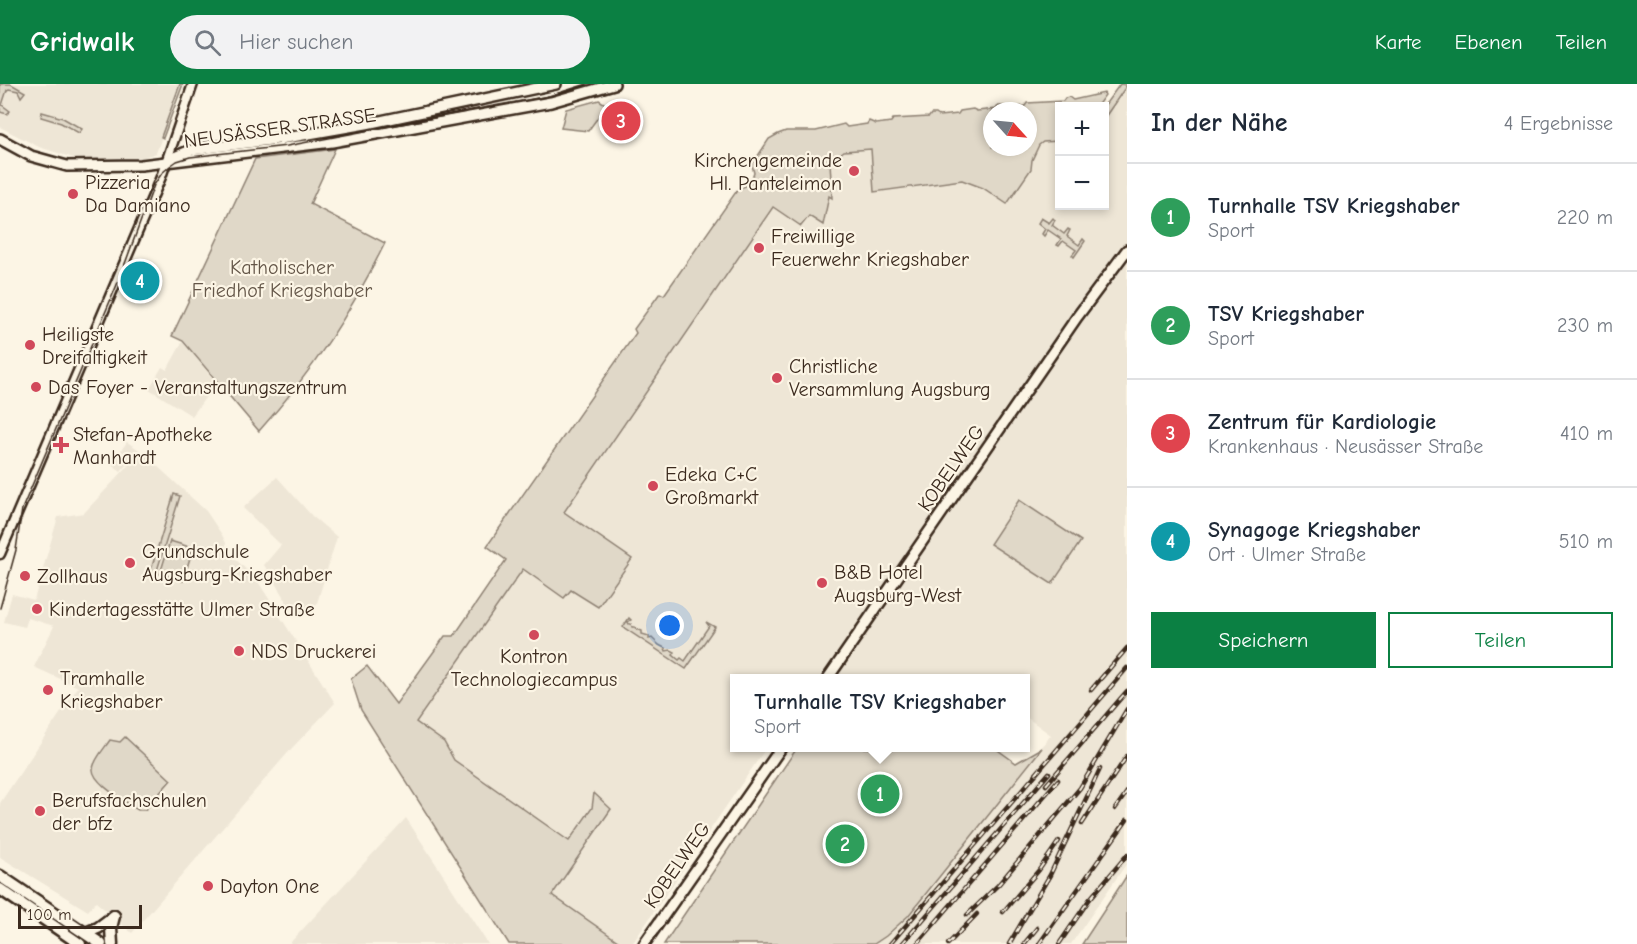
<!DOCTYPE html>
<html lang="de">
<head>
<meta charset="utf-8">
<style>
  :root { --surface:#fff; --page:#f2f2f3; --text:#1f2937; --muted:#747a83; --line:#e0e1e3; --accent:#0b8043 }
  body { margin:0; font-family:"Comic Neue",sans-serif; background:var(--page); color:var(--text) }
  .controls { position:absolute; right:18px; top:18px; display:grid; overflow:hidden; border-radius:0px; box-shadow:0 3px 9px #0003 }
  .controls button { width:54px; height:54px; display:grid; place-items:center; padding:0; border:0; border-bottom:2px solid var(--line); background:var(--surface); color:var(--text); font:30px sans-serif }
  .compass { position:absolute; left:983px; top:18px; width:54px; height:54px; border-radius:50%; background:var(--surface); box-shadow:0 3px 9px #0003; rotate:117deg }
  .scale { position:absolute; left:18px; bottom:15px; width:124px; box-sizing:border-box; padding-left:6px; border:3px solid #3b2a1e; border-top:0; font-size:16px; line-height:21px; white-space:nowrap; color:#3b2a1e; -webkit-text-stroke:4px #fcf5e5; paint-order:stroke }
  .you { position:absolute; left:670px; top:542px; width:21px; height:21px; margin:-15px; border:4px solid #fff; border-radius:50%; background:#1a73e8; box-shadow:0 0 0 9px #1a73e833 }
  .badge { display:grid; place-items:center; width:39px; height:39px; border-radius:50%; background:var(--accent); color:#fff; font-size:20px; font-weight:700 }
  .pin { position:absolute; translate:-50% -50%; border:3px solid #fff; box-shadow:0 2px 6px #0006 }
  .popup { position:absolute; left:730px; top:590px; width:300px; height:78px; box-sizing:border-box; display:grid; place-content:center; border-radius:0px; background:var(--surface); filter:drop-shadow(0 2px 4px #0005); font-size:20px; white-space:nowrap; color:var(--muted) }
  .popup b { font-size:22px; color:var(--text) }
  .popup::after { content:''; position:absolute; left:50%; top:100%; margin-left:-12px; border:12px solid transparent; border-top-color:var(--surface) }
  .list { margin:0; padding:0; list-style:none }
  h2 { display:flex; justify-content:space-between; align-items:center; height:78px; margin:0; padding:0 24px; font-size:26px }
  h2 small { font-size:20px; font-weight:400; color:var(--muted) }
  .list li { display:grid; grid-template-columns:39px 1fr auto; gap:18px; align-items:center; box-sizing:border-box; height:108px; padding:0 24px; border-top:2px solid var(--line) }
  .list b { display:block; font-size:22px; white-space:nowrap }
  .list p { margin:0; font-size:20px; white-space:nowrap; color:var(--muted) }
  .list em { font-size:20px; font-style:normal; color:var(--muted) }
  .actions { display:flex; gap:12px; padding:18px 24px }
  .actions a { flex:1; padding:14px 0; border:2px solid var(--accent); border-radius:0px; text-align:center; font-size:21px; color:var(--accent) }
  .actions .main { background:var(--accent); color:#fff }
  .icon { flex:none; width:33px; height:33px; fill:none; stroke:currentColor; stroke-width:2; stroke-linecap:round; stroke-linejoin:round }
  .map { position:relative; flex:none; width:1127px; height:860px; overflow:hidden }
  header { display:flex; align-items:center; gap:36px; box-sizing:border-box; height:84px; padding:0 30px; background:var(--accent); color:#fff }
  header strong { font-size:28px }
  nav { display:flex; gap:33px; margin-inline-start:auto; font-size:21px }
  .search { width:420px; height:54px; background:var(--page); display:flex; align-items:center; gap:15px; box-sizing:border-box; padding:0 21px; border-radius:33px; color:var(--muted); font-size:22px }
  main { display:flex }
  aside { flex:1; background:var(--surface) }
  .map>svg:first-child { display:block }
  .built { fill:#eee6d6 }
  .green { fill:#e0d8c8; stroke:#8e8173; stroke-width:1.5; fill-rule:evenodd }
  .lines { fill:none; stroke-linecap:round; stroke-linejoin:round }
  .tertiary-casing { stroke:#3b2a1e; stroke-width:13 }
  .secondary-casing { stroke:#3b2a1e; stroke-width:14 }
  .trunk-casing { stroke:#3b2a1e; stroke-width:15 }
  .tertiary { stroke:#fcf5e5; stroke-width:8 }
  .secondary { stroke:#fcf5e5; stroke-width:9 }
  .trunk { stroke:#fcf5e5; stroke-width:10 }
  .tram { stroke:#3b2a1e; stroke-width:1.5 }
  .rail-casing { stroke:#3b2a1e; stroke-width:4.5 }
  .rail { stroke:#fcf5e5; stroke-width:2; stroke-dasharray:7; stroke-linecap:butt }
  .poi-dot { fill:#d1495b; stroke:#fcf5e5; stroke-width:2 }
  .labels { text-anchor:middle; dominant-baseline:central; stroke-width:4.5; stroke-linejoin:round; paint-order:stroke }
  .street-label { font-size:20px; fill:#3b2a1e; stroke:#fcf5e5 }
  .poi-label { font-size:20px; fill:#3b2a1e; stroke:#fcf5e5; text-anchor:start }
  .park-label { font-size:20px; fill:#645648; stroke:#fcf5e5 }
</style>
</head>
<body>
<header>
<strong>Gridwalk</strong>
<div class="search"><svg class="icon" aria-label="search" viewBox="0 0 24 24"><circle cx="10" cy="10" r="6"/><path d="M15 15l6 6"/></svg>Hier suchen</div>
<nav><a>Karte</a><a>Ebenen</a><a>Teilen</a></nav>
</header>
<main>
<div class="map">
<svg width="1127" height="860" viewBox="0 0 1127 860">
  <rect width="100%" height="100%" fill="#fcf5e5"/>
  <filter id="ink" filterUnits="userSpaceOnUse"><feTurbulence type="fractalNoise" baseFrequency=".0167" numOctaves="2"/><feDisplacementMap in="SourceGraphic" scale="12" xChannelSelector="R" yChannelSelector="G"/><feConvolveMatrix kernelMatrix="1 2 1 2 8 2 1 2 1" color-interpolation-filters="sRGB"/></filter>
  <g filter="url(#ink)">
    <g class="built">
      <path d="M 4,0 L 182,0 L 156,69 L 139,75 L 77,75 L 39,63 L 0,43 L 0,27 Z"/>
      <path d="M 1127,0 L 1127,779 L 1071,860 L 874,860 L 886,852 L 908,832 L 1051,651 L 1026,633 L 1026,594 L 734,594 L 734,664 L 766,664 L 632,860 L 622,860 L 552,811 L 610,725 L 594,710 L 592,724 L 569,758 L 454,676 L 444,658 L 416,638 L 523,485 L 564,514 L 571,506 L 598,523 L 632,476 L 564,429 L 773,122 L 801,141 L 808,131 L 823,140 L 829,112 L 832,113 L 830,78 L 844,67 L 872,65 L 875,108 L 962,96 L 983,104 L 1007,120 L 1031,85 L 1032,76 L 1039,61 L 1043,58 L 1059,57 L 1060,122 L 1104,122 L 1105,25 Z"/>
      <path d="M 183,257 L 216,299 L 192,332 L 149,305 L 162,283 L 167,286 Z"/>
      <path d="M 127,358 L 141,367 L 206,427 L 222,451 L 226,459 L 226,466 L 257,496 L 335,619 L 292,664 L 132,849 L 96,818 L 88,827 L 0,773 L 0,719 L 78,603 L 34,583 L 54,542 L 28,534 L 25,543 L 4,538 L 12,510 L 34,516 L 58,433 L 84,429 L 128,382 L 126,381 L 121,387 L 111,380 Z"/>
      <path d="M 277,393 L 312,432 L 337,453 L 317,519 L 309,530 L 292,527 L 264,481 L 281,461 L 243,424 Z"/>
      <path d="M 406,734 L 488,860 L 289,860 Z"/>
    </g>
    <g class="green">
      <path d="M 0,0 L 11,0 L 25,8 L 21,13 L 18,7 L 9,5 L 7,6 L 2,21 L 10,27 L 7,30 L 0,28 Z"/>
      <path d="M 180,0 L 183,0 L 163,54 L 161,53 Z"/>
      <path d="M 1120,0 L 1127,1 L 1105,33 L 1104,22 Z"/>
      <path d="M 1104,9 L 1105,11 L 1097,22 L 1060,22 L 1059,57 L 1043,58 L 1039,61 L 1032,76 L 1031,85 L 1007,120 L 983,104 L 962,96 L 874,108 L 871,65 L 844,67 L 830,78 L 832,114 L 829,112 L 823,141 L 809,132 L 801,142 L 773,123 L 564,428 L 632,475 L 598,523 L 571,506 L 564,514 L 523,485 L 416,638 L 444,658 L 454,676 L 569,757 L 592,724 L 594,709 L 611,725 L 552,811 L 622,860 L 509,860 L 361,626 L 351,595 L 367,582 L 396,620 L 445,552 L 454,552 L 506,476 L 487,462 L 636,249 L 634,245 L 660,209 L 664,211 L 738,105 L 750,100 L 754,89 L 752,81 L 769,55 L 778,50 L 786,47 L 816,47 L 844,40 L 847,43 L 867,40 L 869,37 L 876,40 L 891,38 L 893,35 L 929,33 L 931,30 L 936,30 L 939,32 L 958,30 L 960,27 L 973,25 L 977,27 L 996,25 L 998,22 L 1003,22 L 1006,24 L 1025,22 L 1027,19 L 1063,17 L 1065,14 L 1069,13 L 1073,16 ZM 992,27 L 1028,27 L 1028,63 L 992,63 Z"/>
      <path d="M 599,16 L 607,21 L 588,47 L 561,44 L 566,25 Z"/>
      <path d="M 42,28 L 63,34 L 82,45 L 79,49 L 61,39 L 41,33 Z"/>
      <path d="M 335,65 L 310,120 L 385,159 C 350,230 313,287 259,347 L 183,257 L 172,252 L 255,75 Z"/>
      <path d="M 1041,134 L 1049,139 L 1053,134 L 1055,136 L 1052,141 L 1064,150 L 1068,145 L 1070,146 L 1067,152 L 1079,161 L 1083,155 L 1085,157 L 1074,173 L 1072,171 L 1076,166 L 1063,157 L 1059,162 L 1057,161 L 1061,155 L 1048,146 L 1044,152 L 1042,150 L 1045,145 L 1038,139 Z"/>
      <path d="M 174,410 L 180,412 L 156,490 L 150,489 Z"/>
      <path d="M 1019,416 L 1081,457 L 1052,500 L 990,460 Z"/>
      <path d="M 170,457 L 193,464 L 183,497 L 160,490 Z"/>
      <path d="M 629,534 L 631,536 L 628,538 L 629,540 L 631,540 L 632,543 L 635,543 L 636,545 L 642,547 L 642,550 L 649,552 L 649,555 L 652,554 L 659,561 L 665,564 L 666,567 L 671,566 L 675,568 L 673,571 L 679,576 L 681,574 L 685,577 L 709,542 L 706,538 L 715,543 L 686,585 L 623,543 Z"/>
      <path d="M 125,653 L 171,696 L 145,726 L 138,726 L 133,723 C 123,716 92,698 93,685 C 94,675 104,665 110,656 L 120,658 Z"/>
      <path d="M 797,664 L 995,664 L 1016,679 L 1042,664 L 908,832 L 886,852 L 874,860 L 664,860 Z"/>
      <path d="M 1127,791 L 1127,860 L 1082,860 L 1122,799 Z"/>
    </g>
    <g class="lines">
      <g class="tertiary-casing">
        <path id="tertiary" d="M 0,470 L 161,93 L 193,0"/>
      </g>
      <g class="secondary-casing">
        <g id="secondary">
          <path d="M 0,55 L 31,72 L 67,82 L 141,81 L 332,58 L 551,18 L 614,0"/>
          <path d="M 170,75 L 191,66 L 286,54 L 366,40 L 556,0"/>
          <path d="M 828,594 L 1077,233 L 1127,166"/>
          <path d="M 644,860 L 781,664"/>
        </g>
      </g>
      <g class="trunk-casing">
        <g id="trunk">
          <path d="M 0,792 L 101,860"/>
          <path d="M 0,805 L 80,860"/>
          <path d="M 86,849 L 98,844 L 114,832"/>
          <path d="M 112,860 L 111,844 L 114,832"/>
        </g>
      </g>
      <use href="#tertiary" class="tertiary"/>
      <use href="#secondary" class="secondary"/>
      <use href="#trunk" class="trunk"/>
      <path class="tram" d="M 0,524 L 16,466 L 22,425 L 119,196 L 154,101 L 162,89 L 170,82 L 177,77 L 190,73 L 287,62 L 549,12 L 587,0"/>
      <g class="rail-casing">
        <g id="rail">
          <path d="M 1091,606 L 1127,564"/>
          <path d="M 1046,701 L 1127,607"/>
          <path d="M 1115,725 L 1127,708"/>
          <path d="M 1082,740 L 1127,672"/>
          <path d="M 1003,828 L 1039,786 L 1059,757"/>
          <path d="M 967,831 L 998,801 L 1080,704 L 1127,625"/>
          <path d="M 890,860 L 1127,584"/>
          <path d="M 902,860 L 1049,689"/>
          <path d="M 917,860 L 1058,696"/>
          <path d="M 948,860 L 977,830"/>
          <path d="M 1009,860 L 1050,791 L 1100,685"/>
          <path d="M 1024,860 L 1037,844"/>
          <path d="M 1039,860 L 1127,736"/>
          <path d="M 1059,860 L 1089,816 L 1127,771"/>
        </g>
      </g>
      <use href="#rail" class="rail"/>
    </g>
  </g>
  <g class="poi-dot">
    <circle cx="854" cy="87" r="6"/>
    <circle cx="73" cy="110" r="6"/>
    <circle cx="759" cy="164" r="6"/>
    <circle cx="30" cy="261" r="6"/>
    <circle cx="777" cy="294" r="6"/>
    <circle cx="36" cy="303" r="6"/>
    <path d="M58 352h6v6h6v6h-6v6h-6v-6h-6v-6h6z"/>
    <circle cx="653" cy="402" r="6"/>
    <circle cx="130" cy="479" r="6"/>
    <circle cx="25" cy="492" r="6"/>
    <circle cx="822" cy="499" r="6"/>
    <circle cx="37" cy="525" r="6"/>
    <circle cx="534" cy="551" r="6"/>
    <circle cx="239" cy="567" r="6"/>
    <circle cx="48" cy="606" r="6"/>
    <circle cx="40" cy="727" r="6"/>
    <circle cx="208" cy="802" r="6"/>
  </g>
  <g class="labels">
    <g class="street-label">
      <text transform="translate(280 44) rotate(-8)">NEUSÄSSER STRASSE</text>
      <text transform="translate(951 384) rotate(-55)">KOBELWEG</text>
      <text transform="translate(677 781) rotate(-55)">KOBELWEG</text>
    </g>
    <g class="poi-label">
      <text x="842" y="76" text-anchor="end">Kirchengemeinde<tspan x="842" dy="23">Hl. Panteleimon</tspan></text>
      <text x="85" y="98">Pizzeria<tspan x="85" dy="23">Da Damiano</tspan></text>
      <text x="771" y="152">Freiwillige<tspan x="771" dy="23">Feuerwehr Kriegshaber</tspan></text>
      <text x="42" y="250">Heiligste<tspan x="42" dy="23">Dreifaltigkeit</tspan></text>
      <text x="789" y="282">Christliche<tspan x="789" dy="23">Versammlung Augsburg</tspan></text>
      <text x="48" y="303">Das Foyer - Veranstaltungszentrum</text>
      <text x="73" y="350">Stefan-Apotheke<tspan x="73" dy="23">Manhardt</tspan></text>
      <text x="665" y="390">Edeka C+C<tspan x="665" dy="23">Großmarkt</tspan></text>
      <text x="142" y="467">Grundschule<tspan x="142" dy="23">Augsburg-Kriegshaber</tspan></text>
      <text x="834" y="488">B&amp;B Hotel<tspan x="834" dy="23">Augsburg-West</tspan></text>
      <text x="37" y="492">Zollhaus</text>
      <text x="49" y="525">Kindertagesstätte Ulmer Straße</text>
      <text x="251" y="567">NDS Druckerei</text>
      <text x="534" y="572" text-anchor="middle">Kontron<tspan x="534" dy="23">Technologiecampus</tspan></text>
      <text x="60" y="594">Tramhalle<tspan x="60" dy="23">Kriegshaber</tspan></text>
      <text x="52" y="716">Berufsfachschulen<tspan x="52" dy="23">der bfz</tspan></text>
      <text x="220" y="802">Dayton One</text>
    </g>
    <g class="park-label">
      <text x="282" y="183">Katholischer<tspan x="282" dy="23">Friedhof Kriegshaber</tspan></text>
    </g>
  </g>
</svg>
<div class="controls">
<button>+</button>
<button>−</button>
</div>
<svg class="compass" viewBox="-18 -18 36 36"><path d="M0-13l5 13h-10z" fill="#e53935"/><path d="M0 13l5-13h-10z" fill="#747a83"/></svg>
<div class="scale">100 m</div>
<div class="you"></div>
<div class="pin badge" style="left:880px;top:710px;background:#2e9e5b">1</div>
<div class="popup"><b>Turnhalle TSV Kriegshaber</b>Sport</div>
<div class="pin badge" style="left:845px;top:760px;background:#2e9e5b">2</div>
<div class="pin badge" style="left:621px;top:37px;background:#e0444e">3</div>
<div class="pin badge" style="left:140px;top:197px;background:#0f9aa8">4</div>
</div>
<aside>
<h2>In der Nähe<small>4 Ergebnisse</small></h2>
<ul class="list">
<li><span class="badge" style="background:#2e9e5b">1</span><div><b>Turnhalle TSV Kriegshaber</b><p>Sport</p></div><em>220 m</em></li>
<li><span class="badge" style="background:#2e9e5b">2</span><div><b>TSV Kriegshaber</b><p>Sport</p></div><em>230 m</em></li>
<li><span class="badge" style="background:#e0444e">3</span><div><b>Zentrum für Kardiologie</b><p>Krankenhaus · Neusässer Straße</p></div><em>410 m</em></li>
<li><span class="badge" style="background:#0f9aa8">4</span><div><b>Synagoge Kriegshaber</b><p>Ort · Ulmer Straße</p></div><em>510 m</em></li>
</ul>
<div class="actions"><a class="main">Speichern</a><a>Teilen</a></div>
</aside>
</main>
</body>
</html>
